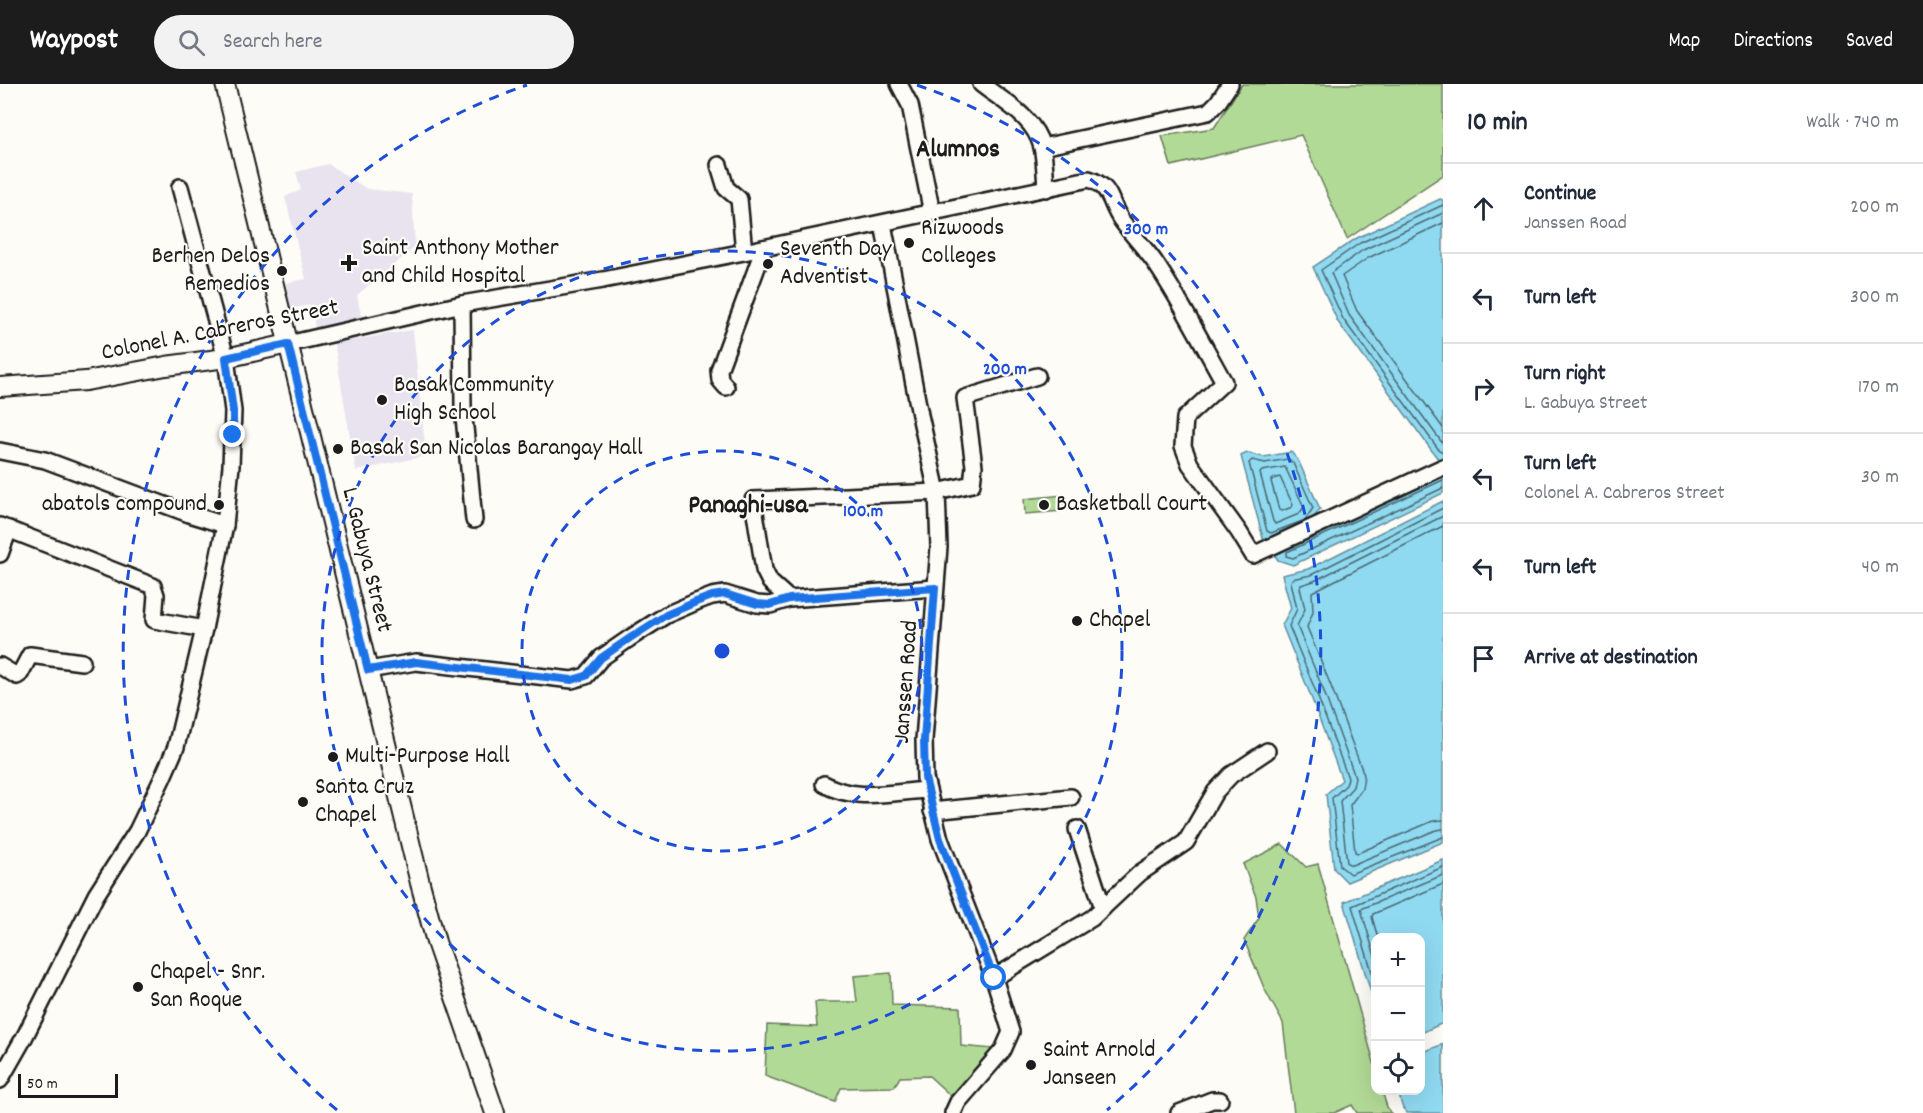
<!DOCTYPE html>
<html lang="en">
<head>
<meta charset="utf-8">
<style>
  :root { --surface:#fff; --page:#f2f2f3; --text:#1f2937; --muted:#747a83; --line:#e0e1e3; --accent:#1c1c1c }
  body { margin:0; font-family:Dekko,sans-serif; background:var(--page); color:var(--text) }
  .controls { position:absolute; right:18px; bottom:18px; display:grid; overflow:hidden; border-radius:12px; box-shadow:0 6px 24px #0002 }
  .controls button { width:54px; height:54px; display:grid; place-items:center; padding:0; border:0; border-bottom:2px solid var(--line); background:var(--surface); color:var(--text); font:30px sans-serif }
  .scale { position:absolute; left:18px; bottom:15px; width:100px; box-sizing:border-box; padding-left:6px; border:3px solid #1c1c1c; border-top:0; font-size:16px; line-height:21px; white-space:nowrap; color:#1c1c1c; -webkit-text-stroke:4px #fdfcf7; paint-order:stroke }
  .stop { position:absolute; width:18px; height:18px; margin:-14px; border:4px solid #1a73e8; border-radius:50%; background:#fff }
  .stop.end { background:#1a73e8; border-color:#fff; box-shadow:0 2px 6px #0008 }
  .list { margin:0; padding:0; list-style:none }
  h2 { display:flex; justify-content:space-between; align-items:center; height:78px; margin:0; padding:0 24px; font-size:26px }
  h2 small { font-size:20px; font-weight:400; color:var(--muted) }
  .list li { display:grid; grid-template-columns:39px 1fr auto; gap:18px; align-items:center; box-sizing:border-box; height:90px; padding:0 24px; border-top:2px solid var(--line) }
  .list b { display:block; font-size:22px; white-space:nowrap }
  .list p { margin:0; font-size:20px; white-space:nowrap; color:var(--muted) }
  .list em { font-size:20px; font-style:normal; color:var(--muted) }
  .icon { flex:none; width:33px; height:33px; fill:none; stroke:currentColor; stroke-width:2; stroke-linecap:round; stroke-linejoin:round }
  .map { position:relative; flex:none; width:1443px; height:1029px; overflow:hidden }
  header { display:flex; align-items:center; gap:36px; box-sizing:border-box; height:84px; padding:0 30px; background:var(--accent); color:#fff }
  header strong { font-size:28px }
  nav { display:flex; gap:33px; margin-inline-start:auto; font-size:21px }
  .search { width:420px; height:54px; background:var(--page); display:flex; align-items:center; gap:15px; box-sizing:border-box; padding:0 21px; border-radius:33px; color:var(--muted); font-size:22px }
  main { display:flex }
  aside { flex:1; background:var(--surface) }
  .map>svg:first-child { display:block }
  .built { fill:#e8e3ee }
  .green { fill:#b2da97; stroke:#677b5a; stroke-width:1.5 }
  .water { fill:#90daf1; stroke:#628e9c; stroke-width:1.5 }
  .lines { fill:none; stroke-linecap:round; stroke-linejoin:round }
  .shore { stroke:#4a6871; stroke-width:1.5 }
  .minor-casing { stroke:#1c1c1c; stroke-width:20 }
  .tertiary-casing { stroke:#1c1c1c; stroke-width:22 }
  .minor { stroke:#fdfcf7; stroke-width:15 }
  .tertiary { stroke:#fdfcf7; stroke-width:18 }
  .route { stroke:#1a73e8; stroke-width:8 }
  .ring { fill:none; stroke:#1d4ed8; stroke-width:3; stroke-dasharray:10 8 }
  .poi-dot { fill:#1c1c1c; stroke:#fdfcf7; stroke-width:2 }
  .labels { text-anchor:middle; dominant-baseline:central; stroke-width:4.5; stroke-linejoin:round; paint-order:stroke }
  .poi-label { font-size:24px; fill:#1c1c1c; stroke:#fdfcf7; text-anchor:start }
  .street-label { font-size:24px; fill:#1c1c1c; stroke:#fdfcf7 }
  .neighbourhood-label { font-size:26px; font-weight:bold; fill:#1c1c1c; stroke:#fdfcf7 }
  .centre { fill:#1d4ed8; stroke:#fdfcf7; stroke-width:3 }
  .ring-label { font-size:18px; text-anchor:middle; font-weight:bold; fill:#1d4ed8; stroke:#fdfcf7; stroke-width:4.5; stroke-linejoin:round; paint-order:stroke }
</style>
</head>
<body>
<header>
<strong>Waypost</strong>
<div class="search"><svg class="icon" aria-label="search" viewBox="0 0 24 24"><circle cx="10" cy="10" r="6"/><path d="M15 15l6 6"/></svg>Search here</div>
<nav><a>Map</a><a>Directions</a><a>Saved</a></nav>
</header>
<main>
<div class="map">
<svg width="1443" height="1029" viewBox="0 0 1443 1029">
  <rect width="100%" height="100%" fill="#fdfcf7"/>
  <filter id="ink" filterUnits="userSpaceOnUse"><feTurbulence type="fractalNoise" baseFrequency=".0167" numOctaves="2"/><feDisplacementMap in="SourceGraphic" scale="12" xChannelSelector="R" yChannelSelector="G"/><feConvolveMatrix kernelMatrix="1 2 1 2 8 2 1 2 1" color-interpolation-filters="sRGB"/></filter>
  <g filter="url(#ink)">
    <g class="built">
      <path d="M 328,80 L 367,105 L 412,110 L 415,163 L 357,211 L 362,237 L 316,247 L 310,221 L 290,225 L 286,199 L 306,195 L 285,113 L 301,106 L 296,88 Z"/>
      <path d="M 413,246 L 426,372 L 356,387 L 334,259 Z"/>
    </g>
    <g class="green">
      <path d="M 1242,0 L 1443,0 L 1443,91 L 1347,155 L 1301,51 L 1171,82 L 1162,52 L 1214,44 Z"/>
      <path d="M 1064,411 L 1063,427 L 1025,430 L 1024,415 Z"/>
      <path d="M 1282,760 L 1306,783 L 1318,780 L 1375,982 L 1376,1006 L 1382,1007 L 1387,1023 L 1391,1029 L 1357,1029 L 1352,1021 L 1334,1029 L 1294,1029 L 1283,939 L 1265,906 L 1244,856 L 1259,834 L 1256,813 L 1243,780 Z"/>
      <path d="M 891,889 L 892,921 L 960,923 L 961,962 L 994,965 L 951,1012 L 929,992 L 900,993 L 894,1003 L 841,1004 L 835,1018 L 765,992 L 767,941 L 817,943 L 815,918 L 857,918 L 854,892 Z"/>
    </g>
    <g class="water">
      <path d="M 1440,115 L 1443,116 L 1443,373 L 1438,375 L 1338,238 L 1313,183 L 1357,154 Z"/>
      <path d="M 1291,368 L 1298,376 L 1320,425 L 1309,441 L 1272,456 L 1263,454 L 1241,372 L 1247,369 L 1264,373 Z"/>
      <path d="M 1443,389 L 1443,409 L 1293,481 L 1278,476 L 1273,468 Z"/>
      <path d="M 1443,417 L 1443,758 L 1347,798 L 1334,785 L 1326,710 L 1342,696 L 1310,610 L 1282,541 L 1291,524 L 1282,491 L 1308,485 Z"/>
      <path d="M 1443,776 L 1443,939 L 1421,949 L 1420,854 L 1376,854 L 1375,922 L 1344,818 Z"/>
      <path d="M 1443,960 L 1443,1029 L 1407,1029 L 1402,1022 L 1398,1007 L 1420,1006 L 1421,969 Z"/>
    </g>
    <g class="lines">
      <g class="shore">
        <path d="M 1443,121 L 1360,159 L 1321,186 L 1343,235 L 1439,366 L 1443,368"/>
        <path d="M 1443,129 L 1363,166 L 1331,189 L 1349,231 L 1443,360"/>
        <path d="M 1443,139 L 1368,174 L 1342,192 L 1357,227 L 1443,344"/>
        <path d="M 1288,375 L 1293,379 L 1313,424 L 1305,436 L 1271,449 L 1267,447 L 1249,379 L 1252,376 L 1265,379 Z"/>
        <path d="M 1285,383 L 1304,423 L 1299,430 L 1275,440 L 1273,437 L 1260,389 L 1262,387 Z"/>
        <path d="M 1280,393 L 1293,421 L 1292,423 L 1282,427 L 1279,426 L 1271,397 L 1273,395 Z"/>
        <path d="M 1443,396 L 1287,468 L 1286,472 L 1293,474 L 1443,404"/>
        <path d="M 1443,424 L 1311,491 L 1292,495 L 1291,498 L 1297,525 L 1289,542 L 1316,608 L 1348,694 L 1346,701 L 1332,714 L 1340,782 L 1350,790 L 1443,753"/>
        <path d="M 1443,432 L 1314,497 L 1301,501 L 1300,504 L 1305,525 L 1297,542 L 1323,605 L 1355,693 L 1353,703 L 1340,717 L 1347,779 L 1352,781 L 1436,746 L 1443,745"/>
        <path d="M 1443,442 L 1312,508 L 1313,528 L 1307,543 L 1331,602 L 1364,691 L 1362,705 L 1350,721 L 1355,768 L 1358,769 L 1433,737 L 1443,736"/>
        <path d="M 1378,854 L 1372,833 L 1373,830 L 1443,800"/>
        <path d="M 1376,876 L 1361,825 L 1443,791"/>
        <path d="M 1376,901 L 1352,822 L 1443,783"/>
      </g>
      <g class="minor-casing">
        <g id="minor">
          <path d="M 899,0 L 910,21 L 932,129"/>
          <path d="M 981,0 C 1004,18 1034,33 1042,63 C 1045,76 1045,92 1046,105"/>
          <path d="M 1042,63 L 1208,28 L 1218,18 L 1230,0"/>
          <path d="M 719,81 L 726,104 L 739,115 L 744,168"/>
          <path d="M 883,140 L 920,331 L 937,408 L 939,463 L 924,656 L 925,694 L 940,755 L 994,894 L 1011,948 L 1003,966 L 958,1018 L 953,1029"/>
          <path d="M 462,220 L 463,323 L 474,436"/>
          <path d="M 288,260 L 462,220 L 603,196 L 744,168 L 1089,95 C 1113,103 1109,120 1122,137 C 1132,151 1144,163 1154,177 C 1180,215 1201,257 1224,298 L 1185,334 L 1183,362 L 1190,380 L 1239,448 L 1253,471 L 1443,383"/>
          <path d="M 726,303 L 720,296 L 719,286 L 764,164"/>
          <path d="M 0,367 L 45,376 L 189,430 L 225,441"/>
          <path d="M 0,442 L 153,502 L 156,511 L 154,536 L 204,545"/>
          <path d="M 0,470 L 9,445"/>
          <path d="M 789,515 L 770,498 L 764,486 L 753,416 L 937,408 L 972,400 L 974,382 L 965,314 L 1037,292"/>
          <path d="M 0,582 L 17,592 L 20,590 L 30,571 L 82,578"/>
          <path d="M 368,586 L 416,578 L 572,596 L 586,592 L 601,574 L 630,554 L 666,531 L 696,518 L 712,512 L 725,510 L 757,520 L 770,521 L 789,515 L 935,504"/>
          <path d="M 824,700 C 855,718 892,708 927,706"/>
          <path d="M 932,727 L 1071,713"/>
          <path d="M 1077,745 L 1103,824"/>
          <path d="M 994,894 L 1092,834 L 1140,789 L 1186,758 L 1215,708 L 1231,691 L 1267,667"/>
          <path d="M 0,996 L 25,952 L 96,811 L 137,747 L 162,695 L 176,663 L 204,545 L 225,441 L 231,382 L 233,327 L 226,274 L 180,103"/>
          <path d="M 1179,1029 L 1212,1016 L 1220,1016"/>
        </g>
      </g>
      <g class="tertiary-casing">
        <g id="tertiary">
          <path d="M 225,0 L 420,799 L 436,858 L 495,1029"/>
          <path d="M 0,303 L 86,297 L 166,282 L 226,274 L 288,260"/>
        </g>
      </g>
      <use href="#minor" class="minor"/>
      <use href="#tertiary" class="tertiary"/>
    </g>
  </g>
  <g class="lines" filter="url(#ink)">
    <path class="route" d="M 233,351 L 233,327 L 226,274 L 288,260 L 368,586 L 416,578 L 572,596 L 586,592 L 601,574 L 630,554 L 666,531 L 696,518 L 712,512 L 725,510 L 757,520 L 770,521 L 789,515 L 935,504 L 924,656 L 925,694 L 940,755 L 994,894"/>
  </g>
  <g class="ring">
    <circle cx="722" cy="567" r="200"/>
    <circle cx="722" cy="567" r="400"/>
    <path d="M337 1026A599 599 0 0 1 527 1M917 1A599 599 0 0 1 1107 1026"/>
  </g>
  <g class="poi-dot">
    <circle cx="909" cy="159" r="6"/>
    <path d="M346 170h6v6h6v6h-6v6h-6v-6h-6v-6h6z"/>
    <circle cx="768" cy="180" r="6"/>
    <circle cx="282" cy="187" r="6"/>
    <circle cx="382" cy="316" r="6"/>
    <circle cx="338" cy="365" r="6"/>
    <circle cx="219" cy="421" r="6"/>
    <circle cx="1044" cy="421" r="6"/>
    <circle cx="1077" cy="537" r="6"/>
    <circle cx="333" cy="673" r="6"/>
    <circle cx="303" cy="718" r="6"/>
    <circle cx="138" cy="903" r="6"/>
    <circle cx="1031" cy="981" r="6"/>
  </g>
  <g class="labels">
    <g class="poi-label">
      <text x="921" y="145">Rizwoods<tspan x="921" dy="28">Colleges</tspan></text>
      <text x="362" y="165">Saint Anthony Mother<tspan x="362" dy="28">and Child Hospital</tspan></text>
      <text x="780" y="166">Seventh Day<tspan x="780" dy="28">Adventist</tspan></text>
      <text x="270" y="173" text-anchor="end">Berhen Delos<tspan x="270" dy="28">Remedios</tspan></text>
      <text x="394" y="302">Basak Community<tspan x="394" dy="28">High School</tspan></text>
      <text x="350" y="365">Basak San Nicolas Barangay Hall</text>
      <text x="207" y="421" text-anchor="end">abatols compound</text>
      <text x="1056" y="421">Basketball Court</text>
      <text x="1089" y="537">Chapel</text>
      <text x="345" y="673">Multi-Purpose Hall</text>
      <text x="315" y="704">Santa Cruz<tspan x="315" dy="28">Chapel</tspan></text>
      <text x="150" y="889">Chapel - Snr.<tspan x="150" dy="28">San Roque</tspan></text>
      <text x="1043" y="967">Saint Arnold<tspan x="1043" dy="28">Janseen</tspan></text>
    </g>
    <g class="street-label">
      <text transform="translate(220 247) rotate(-11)">Colonel A. Cabreros Street</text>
      <text transform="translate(366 476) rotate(76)">L. Gabuya Street</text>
      <text transform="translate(907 598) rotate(-86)">Janssen Road</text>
    </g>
    <g class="neighbourhood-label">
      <text x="958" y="66">Alumnos</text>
      <text x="748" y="422">Panaghi-usa</text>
    </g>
  </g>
  <circle cx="722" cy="567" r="9" class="centre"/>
  <g class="ring-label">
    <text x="1146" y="150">300 m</text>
    <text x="1005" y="290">200 m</text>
    <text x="863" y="432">100 m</text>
  </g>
</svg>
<div class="controls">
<button>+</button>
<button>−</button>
<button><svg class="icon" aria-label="locate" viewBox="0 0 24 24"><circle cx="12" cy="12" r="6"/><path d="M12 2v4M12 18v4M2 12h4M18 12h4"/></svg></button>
</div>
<div class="scale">50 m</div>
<div class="stop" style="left:994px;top:894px"></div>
<div class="stop end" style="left:233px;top:351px"></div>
</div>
<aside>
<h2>10 min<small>Walk · 740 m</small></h2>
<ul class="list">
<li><svg class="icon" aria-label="ahead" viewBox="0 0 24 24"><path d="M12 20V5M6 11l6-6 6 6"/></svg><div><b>Continue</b><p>Janssen Road</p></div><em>200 m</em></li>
<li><svg class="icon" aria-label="left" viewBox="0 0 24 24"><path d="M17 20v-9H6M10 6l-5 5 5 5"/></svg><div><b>Turn left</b></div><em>300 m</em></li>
<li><svg class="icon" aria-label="right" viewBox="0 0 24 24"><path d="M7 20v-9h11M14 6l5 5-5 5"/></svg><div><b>Turn right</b><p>L. Gabuya Street</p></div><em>170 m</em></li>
<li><svg class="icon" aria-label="left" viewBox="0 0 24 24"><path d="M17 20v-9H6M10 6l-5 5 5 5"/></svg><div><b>Turn left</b><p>Colonel A. Cabreros Street</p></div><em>30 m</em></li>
<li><svg class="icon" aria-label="left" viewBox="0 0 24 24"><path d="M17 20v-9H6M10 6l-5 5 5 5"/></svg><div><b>Turn left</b></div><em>40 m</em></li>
<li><svg class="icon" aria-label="arrive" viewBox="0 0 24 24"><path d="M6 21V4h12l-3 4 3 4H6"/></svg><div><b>Arrive at destination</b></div></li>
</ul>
</aside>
</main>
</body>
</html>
